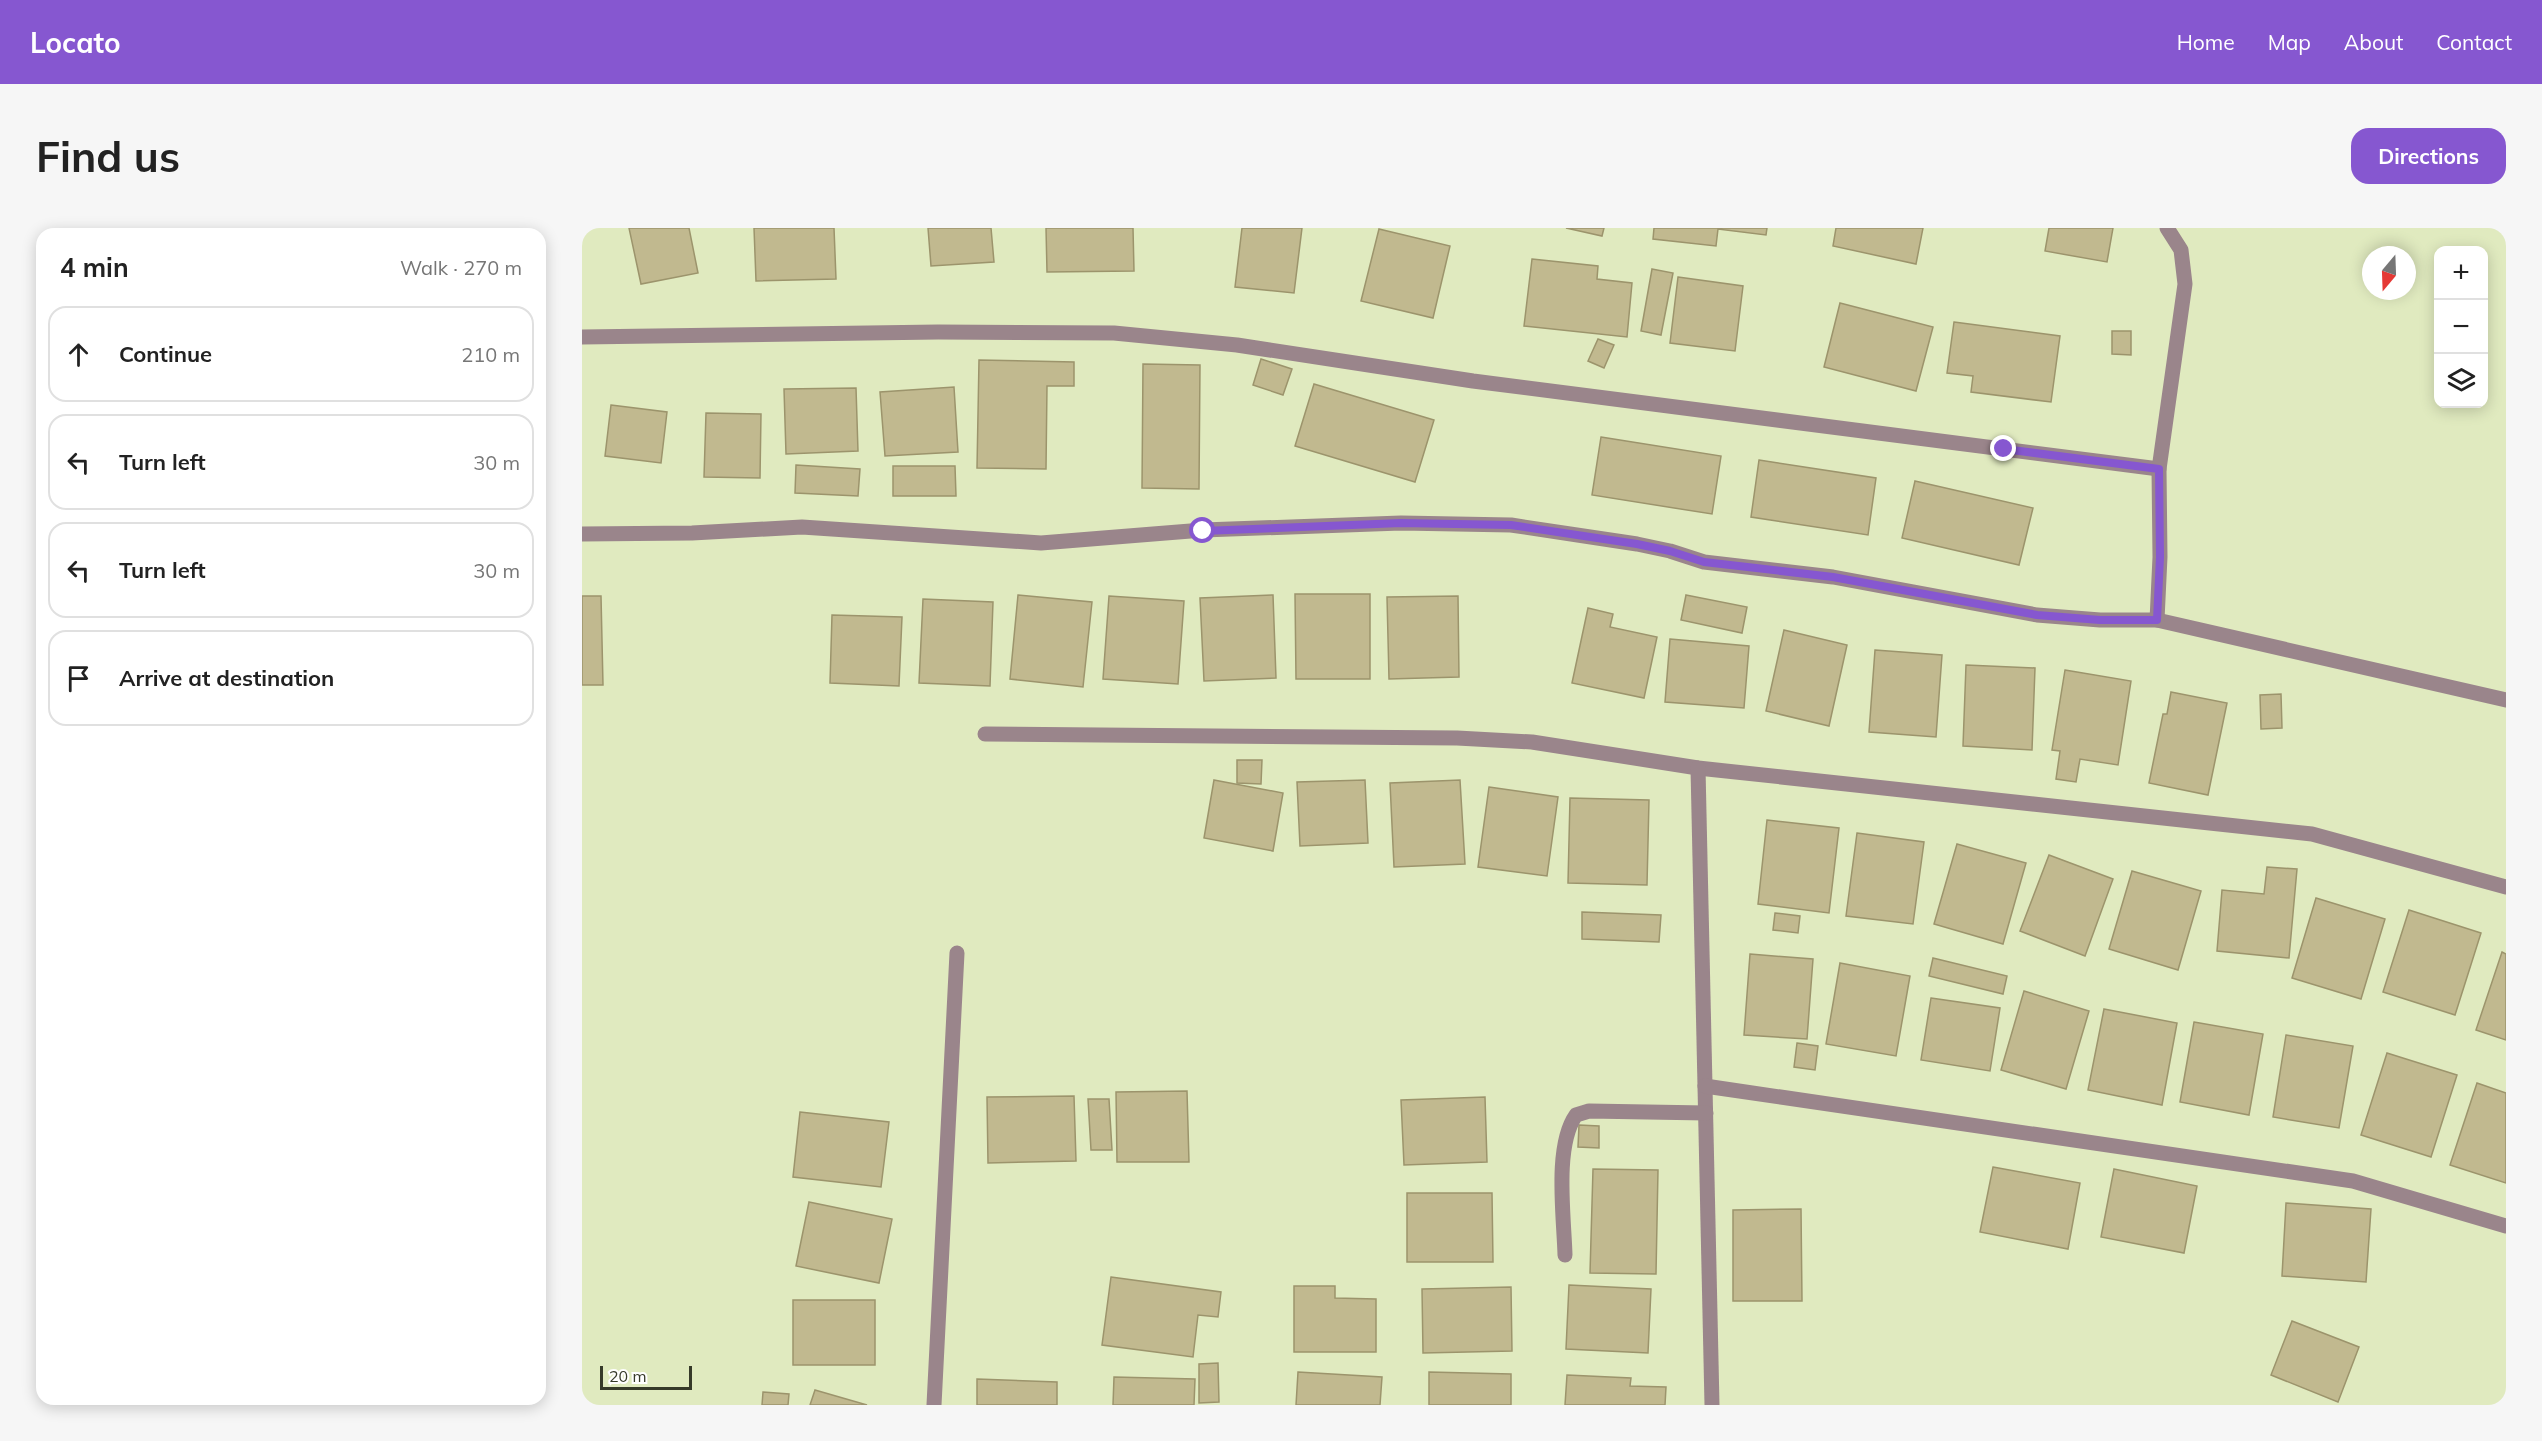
<!DOCTYPE html>
<html lang="en">
<head>
<meta charset="utf-8">
<style>
  :root { --surface:#fff; --page:#f6f6f6; --text:#222; --muted:#767676; --line:#e0e0e0; --accent:#8657d0 }
  body { margin:0; font-family:Mulish,sans-serif; background:var(--page); color:var(--text) }
  .controls { position:absolute; right:18px; top:18px; display:grid; overflow:hidden; border-radius:12px; box-shadow:0 3px 15px #0003 }
  .controls button { width:54px; height:54px; display:grid; place-items:center; padding:0; border:0; border-bottom:2px solid var(--line); background:var(--surface); color:var(--text); font:30px sans-serif }
  .compass { position:absolute; left:1780px; top:18px; width:54px; height:54px; border-radius:50%; background:var(--surface); box-shadow:0 3px 15px #0003; rotate:199deg }
  .scale { position:absolute; left:18px; bottom:15px; width:92px; box-sizing:border-box; padding-left:6px; border:3px solid #363a29; border-top:0; font-size:16px; line-height:21px; white-space:nowrap; color:#363a29; -webkit-text-stroke:4px #fff; paint-order:stroke }
  .stop { position:absolute; width:18px; height:18px; margin:-14px; border:4px solid #8657d0; border-radius:50%; background:#fff }
  .stop.end { background:#8657d0; border-color:#fff; box-shadow:0 2px 6px #0008 }
  .list { margin:0; padding:0; list-style:none }
  h2 { display:flex; justify-content:space-between; align-items:center; height:78px; margin:0; padding:0 24px; font-size:26px }
  h2 small { font-size:20px; font-weight:400; color:var(--muted) }
  .list li { display:grid; grid-template-columns:39px 1fr auto; gap:18px; align-items:center; box-sizing:border-box; height:96px; margin:0 12px 12px; padding:0 12px; border:2px solid var(--line); border-radius:18px }
  .list b { display:block; font-size:22px; white-space:nowrap }
  .list em { font-size:20px; font-style:normal; color:var(--muted) }
  .icon { flex:none; width:33px; height:33px; fill:none; stroke:currentColor; stroke-width:2; stroke-linecap:round; stroke-linejoin:round }
  .map { position:relative; flex:none; width:1924px; height:1177px; overflow:hidden; border-radius:18px }
  header { display:flex; align-items:center; gap:36px; box-sizing:border-box; height:84px; padding:0 30px; background:var(--accent); color:#fff }
  header strong { font-size:28px }
  nav { display:flex; gap:33px; margin-inline-start:auto; font-size:21px }
  .intro { display:flex; align-items:center; justify-content:space-between; box-sizing:border-box; height:144px; padding:0 36px }
  h1 { margin:0; font-size:42px }
  .button { padding:15px 27px; border-radius:18px; background:var(--accent); color:#fff; font-size:21px; font-weight:700 }
  main { display:flex; gap:36px; padding:0 36px }
  aside { flex:1; background:var(--surface); border-radius:18px; box-shadow:0 3px 15px #0003 }
  .map>svg:first-child { display:block }
  .building { fill:#c1b98f; stroke:#9c946c; stroke-width:1.5 }
  .lines { fill:none; stroke-linecap:round; stroke-linejoin:round }
  .minor { stroke:#9a858b; stroke-width:15 }
  .route { stroke:#8657d0; stroke-width:8 }
</style>
</head>
<body>
<header>
<strong>Locato</strong>
<nav><a>Home</a><a>Map</a><a>About</a><a>Contact</a></nav>
</header>
<div class="intro"><h1>Find us</h1><a class="button">Directions</a></div>
<main>
<aside>
<h2>4 min<small>Walk · 270 m</small></h2>
<ul class="list">
<li><svg class="icon" aria-label="ahead" viewBox="0 0 24 24"><path d="M12 20V5M6 11l6-6 6 6"/></svg><div><b>Continue</b></div><em>210 m</em></li>
<li><svg class="icon" aria-label="left" viewBox="0 0 24 24"><path d="M17 20v-9H6M10 6l-5 5 5 5"/></svg><div><b>Turn left</b></div><em>30 m</em></li>
<li><svg class="icon" aria-label="left" viewBox="0 0 24 24"><path d="M17 20v-9H6M10 6l-5 5 5 5"/></svg><div><b>Turn left</b></div><em>30 m</em></li>
<li><svg class="icon" aria-label="arrive" viewBox="0 0 24 24"><path d="M6 21V4h12l-3 4 3 4H6"/></svg><div><b>Arrive at destination</b></div></li>
</ul>
</aside>
<div class="map">
<svg width="1924" height="1177" viewBox="0 0 1924 1177">
  <rect width="100%" height="100%" fill="#e0eabf"/>
  <g class="building">
    <path d="M 47,0 L 107,0 L 116,45 L 59,56 Z"/>
    <path d="M 172,0 L 252,0 L 254,51 L 174,53 Z"/>
    <path d="M 346,0 L 409,0 L 412,34 L 349,38 Z"/>
    <path d="M 464,0 L 551,0 L 552,43 L 465,44 Z"/>
    <path d="M 660,0 L 720,0 L 712,65 L 653,59 Z"/>
    <path d="M 984,0 L 1022,0 L 1020,8 Z"/>
    <path d="M 1072,0 L 1185,0 L 1184,7 L 1136,1 L 1134,18 L 1071,11 Z"/>
    <path d="M 1254,0 L 1341,0 L 1334,36 L 1251,18 Z"/>
    <path d="M 1467,0 L 1531,0 L 1525,34 L 1463,23 Z"/>
    <path d="M 797,1 L 868,18 L 851,90 L 779,73 Z"/>
    <path d="M 950,31 L 1016,38 L 1015,51 L 1050,55 L 1045,109 L 942,98 Z"/>
    <path d="M 1070,41 L 1091,45 L 1079,107 L 1059,103 Z"/>
    <path d="M 1096,49 L 1161,58 L 1153,123 L 1088,115 Z"/>
    <path d="M 1258,75 L 1351,99 L 1334,163 L 1242,139 Z"/>
    <path d="M 1372,94 L 1478,108 L 1469,174 L 1389,164 L 1391,148 L 1365,145 Z"/>
    <path d="M 1530,103 L 1549,103 L 1549,127 L 1530,126 Z"/>
    <path d="M 1016,111 L 1032,117 L 1022,140 L 1006,133 Z"/>
    <path d="M 679,131 L 710,141 L 701,167 L 671,157 Z"/>
    <path d="M 397,132 L 492,134 L 492,158 L 465,158 L 464,241 L 395,240 Z"/>
    <path d="M 561,136 L 618,137 L 617,261 L 560,260 Z"/>
    <path d="M 732,156 L 852,192 L 833,254 L 713,218 Z"/>
    <path d="M 372,159 L 376,224 L 303,228 L 298,164 Z"/>
    <path d="M 274,160 L 276,223 L 204,226 L 202,161 Z"/>
    <path d="M 29,177 L 85,184 L 79,235 L 23,228 Z"/>
    <path d="M 124,185 L 179,186 L 178,250 L 122,249 Z"/>
    <path d="M 1019,209 L 1139,228 L 1130,286 L 1010,267 Z"/>
    <path d="M 1177,232 L 1294,250 L 1286,307 L 1169,289 Z"/>
    <path d="M 214,237 L 278,241 L 276,268 L 213,265 Z"/>
    <path d="M 311,238 L 373,238 L 374,268 L 311,268 Z"/>
    <path d="M 1333,253 L 1451,280 L 1437,337 L 1320,310 Z"/>
    <path d="M 713,366 L 788,366 L 788,451 L 714,451 Z"/>
    <path d="M 436,367 L 510,374 L 501,459 L 428,451 Z"/>
    <path d="M 691,367 L 694,450 L 622,453 L 618,370 Z"/>
    <path d="M 1104,367 L 1165,379 L 1160,405 L 1099,392 Z"/>
    <path d="M 0,368 L 19,368 L 21,457 L 0,457 Z"/>
    <path d="M 527,368 L 602,373 L 596,456 L 521,451 Z"/>
    <path d="M 876,368 L 877,449 L 807,451 L 805,369 Z"/>
    <path d="M 341,371 L 411,374 L 408,458 L 337,455 Z"/>
    <path d="M 1006,380 L 1031,386 L 1028,399 L 1075,409 L 1062,470 L 990,455 Z"/>
    <path d="M 250,387 L 320,389 L 317,458 L 248,455 Z"/>
    <path d="M 1202,402 L 1265,417 L 1247,498 L 1184,483 Z"/>
    <path d="M 1088,411 L 1167,418 L 1162,480 L 1083,474 Z"/>
    <path d="M 1293,422 L 1360,427 L 1354,509 L 1287,504 Z"/>
    <path d="M 1384,437 L 1453,440 L 1450,522 L 1381,518 Z"/>
    <path d="M 1483,442 L 1549,453 L 1536,537 L 1498,531 L 1494,554 L 1474,551 L 1478,523 L 1470,522 Z"/>
    <path d="M 1589,464 L 1645,475 L 1626,567 L 1567,555 L 1581,486 L 1585,486 Z"/>
    <path d="M 1699,466 L 1700,500 L 1679,501 L 1678,467 Z"/>
    <path d="M 655,532 L 680,532 L 679,556 L 655,555 Z"/>
    <path d="M 632,552 L 701,565 L 691,623 L 622,610 Z"/>
    <path d="M 783,552 L 786,615 L 718,618 L 715,554 Z"/>
    <path d="M 878,552 L 883,636 L 812,639 L 808,555 Z"/>
    <path d="M 907,559 L 976,569 L 965,648 L 896,639 Z"/>
    <path d="M 988,570 L 1067,572 L 1065,657 L 986,655 Z"/>
    <path d="M 1185,592 L 1257,600 L 1247,685 L 1176,676 Z"/>
    <path d="M 1275,605 L 1342,614 L 1331,696 L 1264,688 Z"/>
    <path d="M 1375,616 L 1444,635 L 1421,716 L 1352,696 Z"/>
    <path d="M 1467,627 L 1531,651 L 1503,728 L 1438,703 Z"/>
    <path d="M 1685,639 L 1715,641 L 1707,730 L 1635,723 L 1640,662 L 1682,666 Z"/>
    <path d="M 1550,643 L 1619,663 L 1596,742 L 1527,721 Z"/>
    <path d="M 1734,670 L 1803,691 L 1779,771 L 1710,750 Z"/>
    <path d="M 1827,682 L 1899,705 L 1873,787 L 1801,764 Z"/>
    <path d="M 1000,684 L 1079,687 L 1077,714 L 1000,711 Z"/>
    <path d="M 1193,685 L 1218,688 L 1216,705 L 1191,702 Z"/>
    <path d="M 1920,724 L 1924,726 L 1924,812 L 1894,802 Z"/>
    <path d="M 1168,726 L 1231,731 L 1225,811 L 1162,807 Z"/>
    <path d="M 1351,730 L 1425,748 L 1421,766 L 1347,748 Z"/>
    <path d="M 1258,735 L 1328,748 L 1314,828 L 1244,816 Z"/>
    <path d="M 1442,763 L 1507,783 L 1484,861 L 1419,842 Z"/>
    <path d="M 1349,770 L 1418,780 L 1408,843 L 1339,832 Z"/>
    <path d="M 1522,781 L 1595,795 L 1580,877 L 1506,862 Z"/>
    <path d="M 1612,794 L 1681,806 L 1667,887 L 1598,874 Z"/>
    <path d="M 1704,807 L 1771,818 L 1757,900 L 1691,889 Z"/>
    <path d="M 1215,815 L 1236,818 L 1233,842 L 1212,839 Z"/>
    <path d="M 1805,825 L 1875,847 L 1849,929 L 1779,907 Z"/>
    <path d="M 1895,855 L 1924,865 L 1924,955 L 1868,937 Z"/>
    <path d="M 605,863 L 607,934 L 535,934 L 534,864 Z"/>
    <path d="M 492,868 L 494,933 L 406,935 L 405,869 Z"/>
    <path d="M 903,869 L 905,934 L 822,937 L 819,872 Z"/>
    <path d="M 506,871 L 527,871 L 530,922 L 509,922 Z"/>
    <path d="M 218,884 L 307,894 L 299,959 L 211,949 Z"/>
    <path d="M 997,897 L 1017,898 L 1017,920 L 996,919 Z"/>
    <path d="M 1411,939 L 1498,955 L 1486,1021 L 1398,1004 Z"/>
    <path d="M 1011,941 L 1076,942 L 1074,1046 L 1008,1045 Z"/>
    <path d="M 1532,941 L 1615,958 L 1602,1025 L 1519,1009 Z"/>
    <path d="M 825,965 L 910,965 L 911,1034 L 825,1034 Z"/>
    <path d="M 227,974 L 310,991 L 297,1055 L 214,1038 Z"/>
    <path d="M 1704,975 L 1789,981 L 1784,1054 L 1700,1048 Z"/>
    <path d="M 1219,981 L 1220,1073 L 1151,1073 L 1151,982 Z"/>
    <path d="M 529,1049 L 639,1064 L 636,1089 L 616,1087 L 611,1129 L 520,1117 Z"/>
    <path d="M 987,1057 L 1069,1061 L 1066,1125 L 984,1121 Z"/>
    <path d="M 712,1058 L 753,1058 L 753,1070 L 794,1071 L 794,1124 L 712,1124 Z"/>
    <path d="M 929,1059 L 930,1123 L 841,1125 L 840,1061 Z"/>
    <rect x="211" y="1072" width="82" height="65"/>
    <path d="M 1710,1093 L 1777,1119 L 1756,1174 L 1689,1147 Z"/>
    <path d="M 636,1135 L 637,1174 L 617,1175 L 617,1136 Z"/>
    <path d="M 716,1144 L 800,1149 L 798,1177 L 714,1177 Z"/>
    <path d="M 847,1144 L 929,1146 L 929,1177 L 847,1177 Z"/>
    <path d="M 985,1147 L 1049,1150 L 1048,1158 L 1084,1159 L 1083,1177 L 983,1177 Z"/>
    <path d="M 532,1149 L 613,1151 L 612,1177 L 531,1177 Z"/>
    <path d="M 395,1151 L 475,1154 L 475,1177 L 395,1177 Z"/>
    <path d="M 233,1162 L 285,1177 L 228,1177 Z"/>
    <path d="M 181,1164 L 207,1166 L 206,1177 L 180,1177 Z"/>
  </g>
  <g class="lines">
    <g class="minor">
      <path d="M 0,109 L 356,104 L 532,105 L 655,117 L 891,153 L 1577,241"/>
      <path d="M 0,306 L 110,305 L 220,299 L 459,315 L 621,302 L 819,295 L 929,297 L 1055,316 L 1088,323 L 1122,334 L 1251,349 L 1455,387 L 1518,392 L 1575,392 L 1924,472"/>
      <path d="M 1575,392 L 1578,329 L 1577,241 L 1603,56 L 1599,22 L 1585,0"/>
      <path d="M 403,506 L 875,510 L 950,514 L 1116,540 L 1730,606 L 1924,659"/>
      <path d="M 1116,540 L 1130,1177"/>
      <path d="M 1123,858 L 1771,953 L 1924,998"/>
      <path d="M 983,1027 C 982,989 972,918 994,887 L 1007,883 L 1124,885"/>
      <path d="M 352,1177 L 375,725"/>
    </g>
  </g>
  <g class="lines">
    <path class="route" d="M 621,303 L 819,295 L 929,297 L 1055,316 L 1088,323 L 1122,334 L 1251,349 L 1455,387 L 1518,392 L 1575,392 L 1578,329 L 1577,241 L 1422,221"/>
  </g>
</svg>
<div class="controls">
<button>+</button>
<button>−</button>
<button><svg class="icon" aria-label="layers" viewBox="0 0 24 24"><path d="M12 4l9 5-9 5-9-5zM3 14l9 5 9-5"/></svg></button>
</div>
<svg class="compass" viewBox="-18 -18 36 36"><path d="M0-13l5 13h-10z" fill="#e53935"/><path d="M0 13l5-13h-10z" fill="#767676"/></svg>
<div class="scale">20 m</div>
<div class="stop" style="left:621px;top:303px"></div>
<div class="stop end" style="left:1422px;top:221px"></div>
</div>
</main>
</body>
</html>
